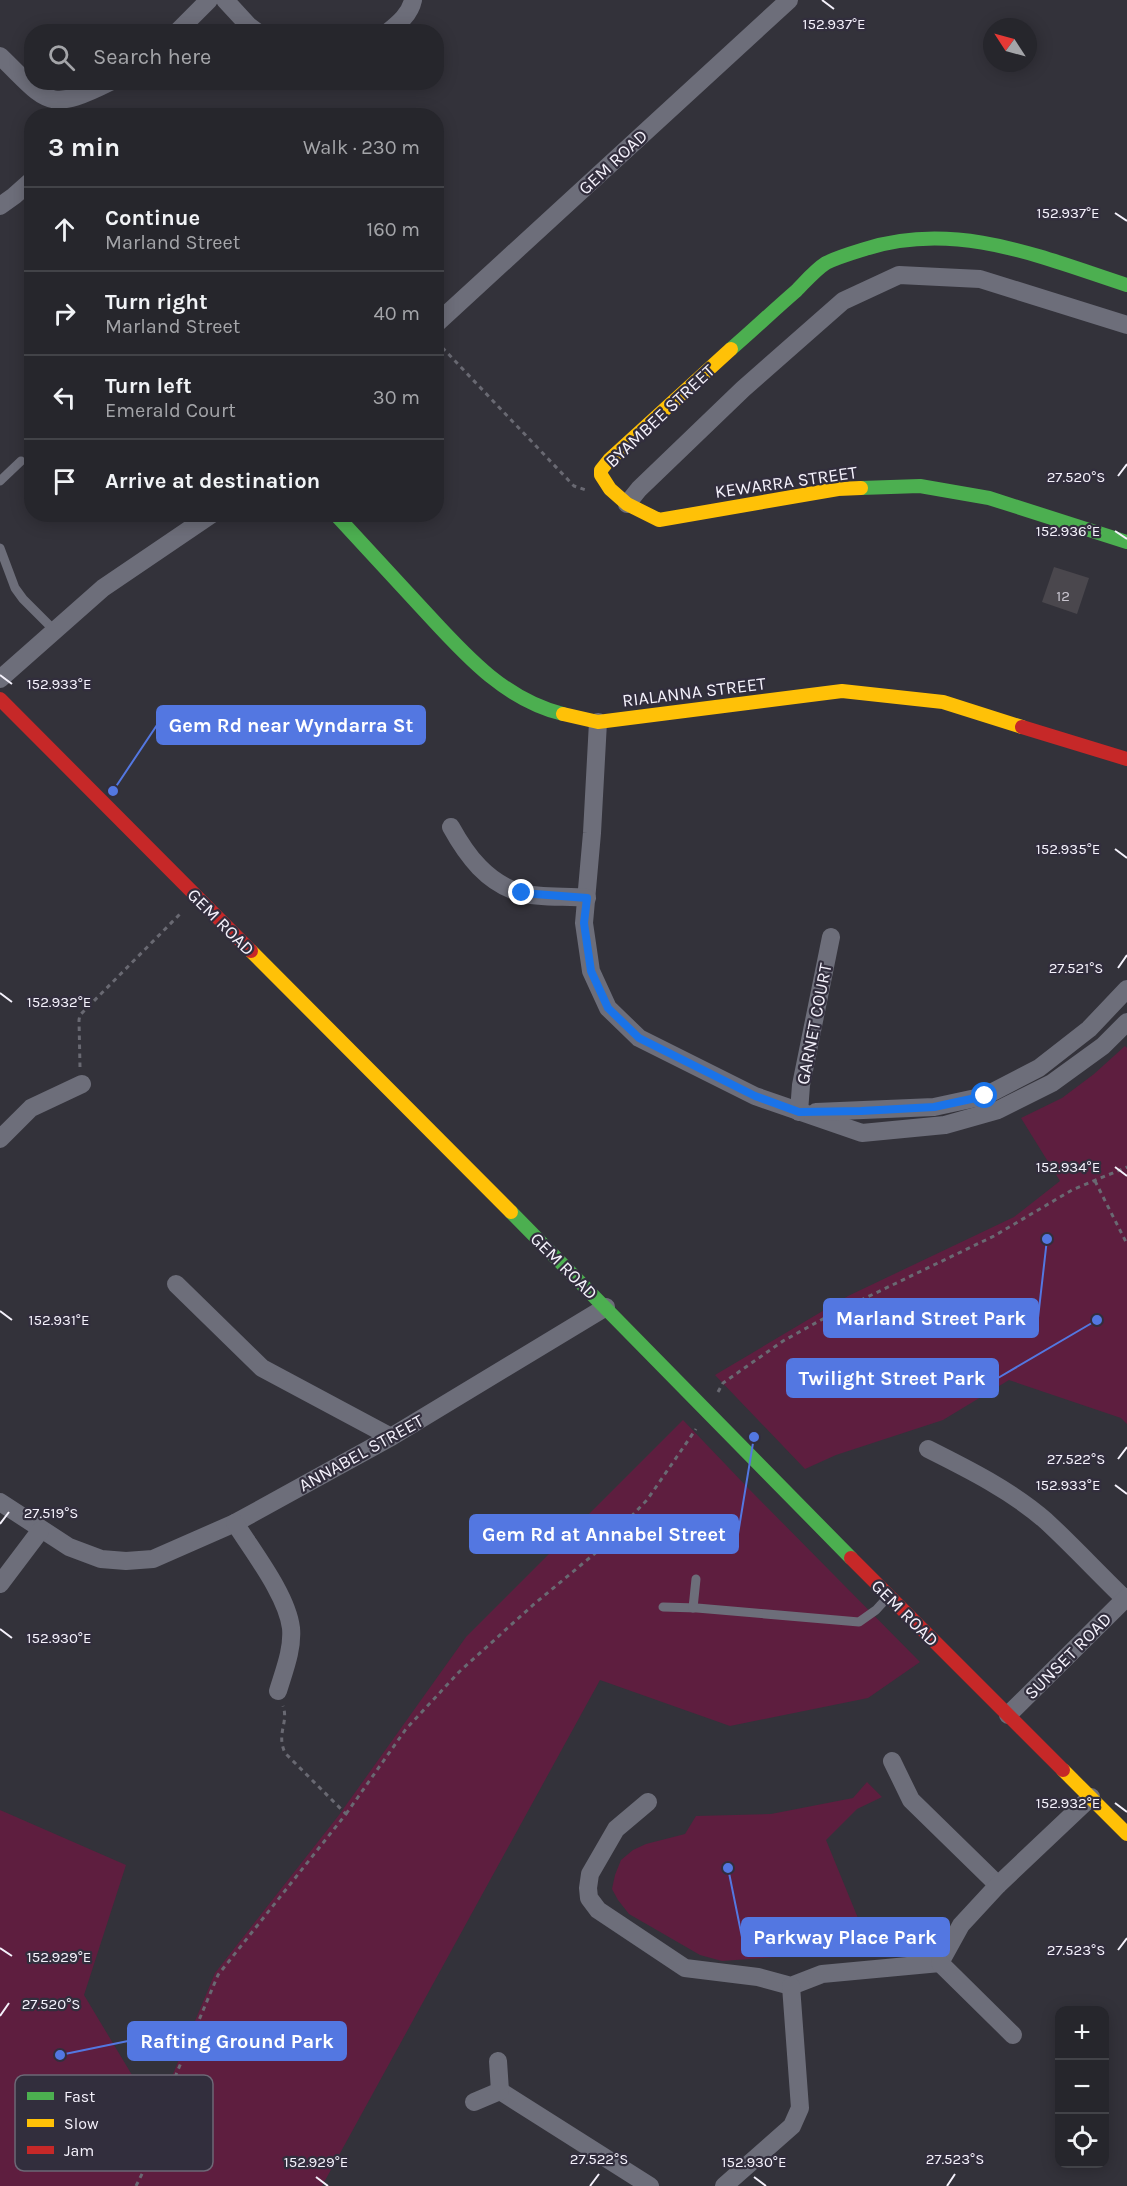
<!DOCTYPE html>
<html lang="en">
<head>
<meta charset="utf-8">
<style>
  :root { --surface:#26262c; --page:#323238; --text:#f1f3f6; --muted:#a4a5a9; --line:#424348 }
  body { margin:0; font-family:Karla,sans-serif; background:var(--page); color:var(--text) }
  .controls { position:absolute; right:18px; bottom:18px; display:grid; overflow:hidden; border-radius:12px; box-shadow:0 3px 15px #0003 }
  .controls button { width:54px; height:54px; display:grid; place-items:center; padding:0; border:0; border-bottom:2px solid var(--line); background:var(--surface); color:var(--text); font:30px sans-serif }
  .compass { position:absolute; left:983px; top:18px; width:54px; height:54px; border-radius:50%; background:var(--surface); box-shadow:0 3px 15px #0003; rotate:306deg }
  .stop { position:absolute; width:18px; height:18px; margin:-14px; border:4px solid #1a73e8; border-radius:50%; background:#fff }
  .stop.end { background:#1a73e8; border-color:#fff; box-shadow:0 2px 6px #0008 }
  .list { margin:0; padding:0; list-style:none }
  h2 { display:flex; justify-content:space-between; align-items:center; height:78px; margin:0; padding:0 24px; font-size:26px }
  h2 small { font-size:20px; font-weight:400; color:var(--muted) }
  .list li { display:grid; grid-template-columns:39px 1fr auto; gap:18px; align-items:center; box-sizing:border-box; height:84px; padding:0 24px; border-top:2px solid var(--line) }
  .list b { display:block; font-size:22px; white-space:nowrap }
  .list p { margin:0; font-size:20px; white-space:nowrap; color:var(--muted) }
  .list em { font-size:20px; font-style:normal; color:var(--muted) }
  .icon { flex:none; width:33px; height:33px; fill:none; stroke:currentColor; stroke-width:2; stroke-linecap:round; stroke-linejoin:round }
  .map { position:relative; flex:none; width:1127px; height:2186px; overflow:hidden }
  .search { position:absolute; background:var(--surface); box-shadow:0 3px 15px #0003; left:24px; top:24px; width:420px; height:66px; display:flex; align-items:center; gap:15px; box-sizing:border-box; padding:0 21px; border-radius:24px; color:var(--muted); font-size:22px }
  .panel { position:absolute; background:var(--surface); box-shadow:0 3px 15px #0003; left:24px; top:108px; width:420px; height:414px; border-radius:24px }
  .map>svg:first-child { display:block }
  .green { fill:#5e1e3f }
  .building { fill:#4a474d }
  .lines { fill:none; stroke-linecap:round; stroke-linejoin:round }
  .path { stroke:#696972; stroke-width:3; stroke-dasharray:4.5 4.5; stroke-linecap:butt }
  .lane { stroke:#6d6e7a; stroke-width:9 }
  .street { stroke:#6d6e7a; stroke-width:18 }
  .fast { stroke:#4caf50; stroke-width:14 }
  .slow { stroke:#ffc107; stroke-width:14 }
  .jam { stroke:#c62828; stroke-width:14 }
  .route { stroke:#1a73e8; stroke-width:8 }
  .ticks { fill:none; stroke:#f4f1fb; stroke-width:2 }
  .labels { text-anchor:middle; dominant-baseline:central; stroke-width:4.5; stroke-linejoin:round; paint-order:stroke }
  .number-label { font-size:15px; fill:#cac6d0 }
  .street-label { font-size:18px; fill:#f4f1fb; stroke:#322e3d }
  .key { fill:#322e3d; stroke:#6c6876; stroke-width:1.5 }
  .key-label { font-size:16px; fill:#f4f1fb }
  .ticks-label { font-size:15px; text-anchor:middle; fill:#f4f1fb; stroke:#322e3d; stroke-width:4.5; stroke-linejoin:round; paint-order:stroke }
  .leader { fill:none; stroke:#5377e1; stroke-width:2 }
  .callout-dot { fill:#5377e1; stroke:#322e3d; stroke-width:2 }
  .callout { fill:#5377e1; stroke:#5377e1; stroke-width:2 }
  .callout-label { font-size:20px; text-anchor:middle; font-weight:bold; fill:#fff }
</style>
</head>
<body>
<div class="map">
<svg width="1127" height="2186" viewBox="0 0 1127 2186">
  <rect width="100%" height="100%" fill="#33323a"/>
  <g class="green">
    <path d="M 1125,1046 L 1127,1048 L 1127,1424 L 1121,1418 L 1009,1380 L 943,1420 L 836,1455 L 805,1469 L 715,1375 L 848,1296 L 1014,1217 L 1060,1181 L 1021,1118 L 1062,1098 L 1094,1074 Z"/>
    <path d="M 683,1420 L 749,1489 L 920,1662 L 868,1698 L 730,1726 L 600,1680 L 322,2186 L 0,2186 L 0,1810 L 126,1865 L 84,1995 L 156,2115 L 215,1973 L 339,1815 L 466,1637 Z"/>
    <path d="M 867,1782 L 882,1797 L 857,1809 L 826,1840 L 871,1950 L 722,1961 L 700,1955 L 629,1914 L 618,1900 L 612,1889 L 615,1875 L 621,1860 L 633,1850 L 646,1844 L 685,1834 L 696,1816 L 771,1814 L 853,1798 Z"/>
  </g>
  <path class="building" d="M 1054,567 L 1089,578 L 1077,614 L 1042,602 Z"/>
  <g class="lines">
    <g class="path">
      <path d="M 436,341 L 574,486 L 586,490"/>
      <path d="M 80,1067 L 79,1020 L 80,1015 L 182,912"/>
      <path d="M 1095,1181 L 1126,1242"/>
      <path d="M 718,1392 L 723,1383 L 783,1341 L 830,1315 L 994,1236 L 1072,1190 L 1127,1167"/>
      <path d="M 346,1814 L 406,1729 L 459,1672 L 533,1605 L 599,1550 L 647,1500 L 696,1429"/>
      <path d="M 136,2186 L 155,2148 L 159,2115 L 218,1975 L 346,1814 L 285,1753 C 276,1733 289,1723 283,1706"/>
    </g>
    <g class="lane">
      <path d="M 0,481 L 21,461"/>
      <path d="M 0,548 L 15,588 L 23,599 L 54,630"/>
      <path d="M 663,1607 L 697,1608 L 859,1622 L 876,1610 L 887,1598"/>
      <path d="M 693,1608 L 696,1579"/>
    </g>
    <g class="street">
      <path d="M 225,0 L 249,26 L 257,32"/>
      <path d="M 177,32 L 209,0"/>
      <path d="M 388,32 C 399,23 410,14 413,0"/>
      <path d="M 0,56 C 47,101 46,114 110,82"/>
      <path d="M 0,206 L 14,196 L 32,180"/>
      <path d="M 436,324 L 789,0"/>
      <path d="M 627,504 L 639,489 L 743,389 L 843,301 L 899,275 L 980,279 L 1127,325"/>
      <path d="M 0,679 L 103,588 L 212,514"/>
      <path d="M 598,722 L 592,833 L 584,923 L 591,971 L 608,1008 L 639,1038 L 755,1096 L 862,1133 L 945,1125 L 998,1110 L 1052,1083 L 1103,1046 L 1127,1022"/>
      <path d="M 451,827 C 467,856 487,883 521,893 C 538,898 568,896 587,898"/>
      <path d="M 799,1112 L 801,1085 L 831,937"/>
      <path d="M 816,1112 L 934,1107 L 985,1096 L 1039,1068 L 1089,1029 L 1127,989"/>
      <path d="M 0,1139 L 31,1108 L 82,1084"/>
      <path d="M 176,1284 L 262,1368 L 391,1437"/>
      <path d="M 928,1449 C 968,1469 1012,1491 1046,1521 C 1073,1546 1098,1573 1125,1599"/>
      <path d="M 0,1502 L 69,1547 L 101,1559 L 126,1561 L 153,1559 L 235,1523 L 391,1437 L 606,1307"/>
      <path d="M 235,1523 C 253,1552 287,1595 291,1628 C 293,1649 284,1671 278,1691"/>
      <path d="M 0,1584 L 40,1531"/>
      <path d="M 1008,1715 L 1127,1597"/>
      <path d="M 892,1761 L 911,1800 L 998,1885"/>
      <path d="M 648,1802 L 616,1829 L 590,1874 L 588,1888 L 589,1898 L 598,1910 L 685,1968 L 758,1977 L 791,1986 L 822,1974 L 940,1963 L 961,1925 L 998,1885 L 1091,1797"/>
      <path d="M 940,1963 L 1013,2035"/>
      <path d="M 500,2091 L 650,2186"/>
      <path d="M 474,2102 L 500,2091 L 498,2061"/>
      <path d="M 724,2186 L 792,2126 L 800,2108 L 791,1986"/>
    </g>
    <g class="fast">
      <path d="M 731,349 C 753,330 774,310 796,291 C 805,282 815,270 826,263 C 838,257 852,253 865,249 C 956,220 1041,257 1127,285"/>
      <path d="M 861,488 L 920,486 L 989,498 L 1127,542"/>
      <path d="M 335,514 C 363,544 391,575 419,605 C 460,649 501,699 563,714"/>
      <path d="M 511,1212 L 851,1558"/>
    </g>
    <g class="slow">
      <path d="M 731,349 L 609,460 L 601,470 L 601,475 L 610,489 L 627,504 L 659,520 L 838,489 L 861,488"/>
      <path d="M 563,714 L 598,722 L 842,691 L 943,702 L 1022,727"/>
      <path d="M 251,951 L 511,1212"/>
      <path d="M 1063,1770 L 1127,1834"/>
    </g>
    <g class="jam">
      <path d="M 0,699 L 251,951"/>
      <path d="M 1022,727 L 1127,759"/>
      <path d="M 851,1558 L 1063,1770"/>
    </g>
  </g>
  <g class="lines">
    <path class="route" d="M 522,893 L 587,898 L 584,923 L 591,971 L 608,1008 L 639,1038 L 755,1096 L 799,1112 L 861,1111 L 934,1107 L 985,1096"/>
  </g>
  <path class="ticks" d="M 822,0 L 834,9M 1115,213 L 1127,221M 1118,476 L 1127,464M 1115,531 L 1127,539M 0,675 L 12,684M 1115,849 L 1127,858M 1118,968 L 1127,955M 0,993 L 12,1002M 1115,1167 L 1127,1176M 0,1311 L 12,1320M 1118,1459 L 1127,1447M 1115,1485 L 1127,1494M 0,1524 L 9,1512M 0,1629 L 12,1638M 1115,1803 L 1127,1812M 0,1948 L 12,1956M 1118,1950 L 1127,1938M 0,2016 L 9,2003M 316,2177 L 328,2186M 754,2177 L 766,2186M 590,2186 L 599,2174M 947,2186 L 955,2174"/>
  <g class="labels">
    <g class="number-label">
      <text x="1063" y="596">12</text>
    </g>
    <g class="street-label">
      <text transform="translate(613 162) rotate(-43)">GEM ROAD</text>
      <text transform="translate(660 416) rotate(-43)">BYAMBEE STREET</text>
      <text transform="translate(786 482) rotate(-8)">KEWARRA STREET</text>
      <text transform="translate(694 692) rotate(-7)">RIALANNA STREET</text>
      <text transform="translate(221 922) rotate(45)">GEM ROAD</text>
      <text transform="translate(814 1024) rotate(-79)">GARNET COURT</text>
      <text transform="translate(564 1266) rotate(45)">GEM ROAD</text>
      <text transform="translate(361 1453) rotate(-29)">ANNABEL STREET</text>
      <text transform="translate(905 1613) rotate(45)">GEM ROAD</text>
      <text transform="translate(1068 1656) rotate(-45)">SUNSET ROAD</text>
    </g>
  </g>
  <rect x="15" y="2075" width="198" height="96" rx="9" class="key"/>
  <rect x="27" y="2092" width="27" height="8" fill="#4caf50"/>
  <rect x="27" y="2119" width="27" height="8" fill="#ffc107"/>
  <rect x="27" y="2146" width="27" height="8" fill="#c62828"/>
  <g class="key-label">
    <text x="64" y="2102">Fast</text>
    <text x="64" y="2129">Slow</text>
    <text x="64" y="2156">Jam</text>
  </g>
  <g class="ticks-label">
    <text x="834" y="29">152.937°E</text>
    <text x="1068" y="218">152.937°E</text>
    <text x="1076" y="482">27.520°S</text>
    <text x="1068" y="536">152.936°E</text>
    <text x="59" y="689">152.933°E</text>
    <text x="1068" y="854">152.935°E</text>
    <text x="1076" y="973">27.521°S</text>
    <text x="59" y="1007">152.932°E</text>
    <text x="1068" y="1172">152.934°E</text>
    <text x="59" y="1325">152.931°E</text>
    <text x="1076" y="1464">27.522°S</text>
    <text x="1068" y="1490">152.933°E</text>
    <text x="51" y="1518">27.519°S</text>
    <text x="59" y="1643">152.930°E</text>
    <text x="1068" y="1808">152.932°E</text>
    <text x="1076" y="1955">27.523°S</text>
    <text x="59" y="1962">152.929°E</text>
    <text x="51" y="2009">27.520°S</text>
    <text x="599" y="2164">27.522°S</text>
    <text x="955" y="2164">27.523°S</text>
    <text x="316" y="2167">152.929°E</text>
    <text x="754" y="2167">152.930°E</text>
  </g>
  <path class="leader" d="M113 791L157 725M1047 1239L1038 1318M1097 1320L998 1378M754 1437L738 1534M728 1868L742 1937M60 2055L128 2041"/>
  <g class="callout-dot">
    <circle cx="113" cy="791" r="6"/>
    <circle cx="1047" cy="1239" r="6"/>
    <circle cx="1097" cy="1320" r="6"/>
    <circle cx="754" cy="1437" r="6"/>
    <circle cx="728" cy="1868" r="6"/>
    <circle cx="60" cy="2055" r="6"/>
  </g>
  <g class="callout">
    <rect x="157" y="706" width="268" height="38" rx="6"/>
    <rect x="824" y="1299" width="214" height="38" rx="6"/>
    <rect x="787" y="1359" width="211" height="38" rx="6"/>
    <rect x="470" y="1515" width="268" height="38" rx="6"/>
    <rect x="742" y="1918" width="207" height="38" rx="6"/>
    <rect x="128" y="2022" width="218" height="38" rx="6"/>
  </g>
  <g class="callout-label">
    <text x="291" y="732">Gem Rd near Wyndarra St</text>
    <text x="931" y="1325">Marland Street Park</text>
    <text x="892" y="1385">Twilight Street Park</text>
    <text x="604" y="1541">Gem Rd at Annabel Street</text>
    <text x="845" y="1944">Parkway Place Park</text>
    <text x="237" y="2048">Rafting Ground Park</text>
  </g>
</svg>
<div class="controls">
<button>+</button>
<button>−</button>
<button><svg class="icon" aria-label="locate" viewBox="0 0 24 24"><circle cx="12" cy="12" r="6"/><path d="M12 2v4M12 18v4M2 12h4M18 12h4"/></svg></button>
</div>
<svg class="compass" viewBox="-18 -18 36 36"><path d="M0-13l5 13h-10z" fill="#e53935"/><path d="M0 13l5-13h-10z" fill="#a4a5a9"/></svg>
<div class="stop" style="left:985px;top:1096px"></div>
<div class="stop end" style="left:522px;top:893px"></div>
<div class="search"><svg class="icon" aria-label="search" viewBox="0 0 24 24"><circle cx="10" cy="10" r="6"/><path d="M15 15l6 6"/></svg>Search here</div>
<section class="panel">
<h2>3 min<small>Walk · 230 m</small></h2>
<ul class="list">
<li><svg class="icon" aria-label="ahead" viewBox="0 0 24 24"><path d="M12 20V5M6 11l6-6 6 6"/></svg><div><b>Continue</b><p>Marland Street</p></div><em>160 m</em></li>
<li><svg class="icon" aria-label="right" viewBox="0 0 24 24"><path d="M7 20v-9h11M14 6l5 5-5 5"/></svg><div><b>Turn right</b><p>Marland Street</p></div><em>40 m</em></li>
<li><svg class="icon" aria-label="left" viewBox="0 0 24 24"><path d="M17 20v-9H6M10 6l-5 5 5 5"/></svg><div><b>Turn left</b><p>Emerald Court</p></div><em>30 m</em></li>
<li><svg class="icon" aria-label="arrive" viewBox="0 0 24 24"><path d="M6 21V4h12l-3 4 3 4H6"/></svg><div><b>Arrive at destination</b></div></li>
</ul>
</section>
</div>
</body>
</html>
